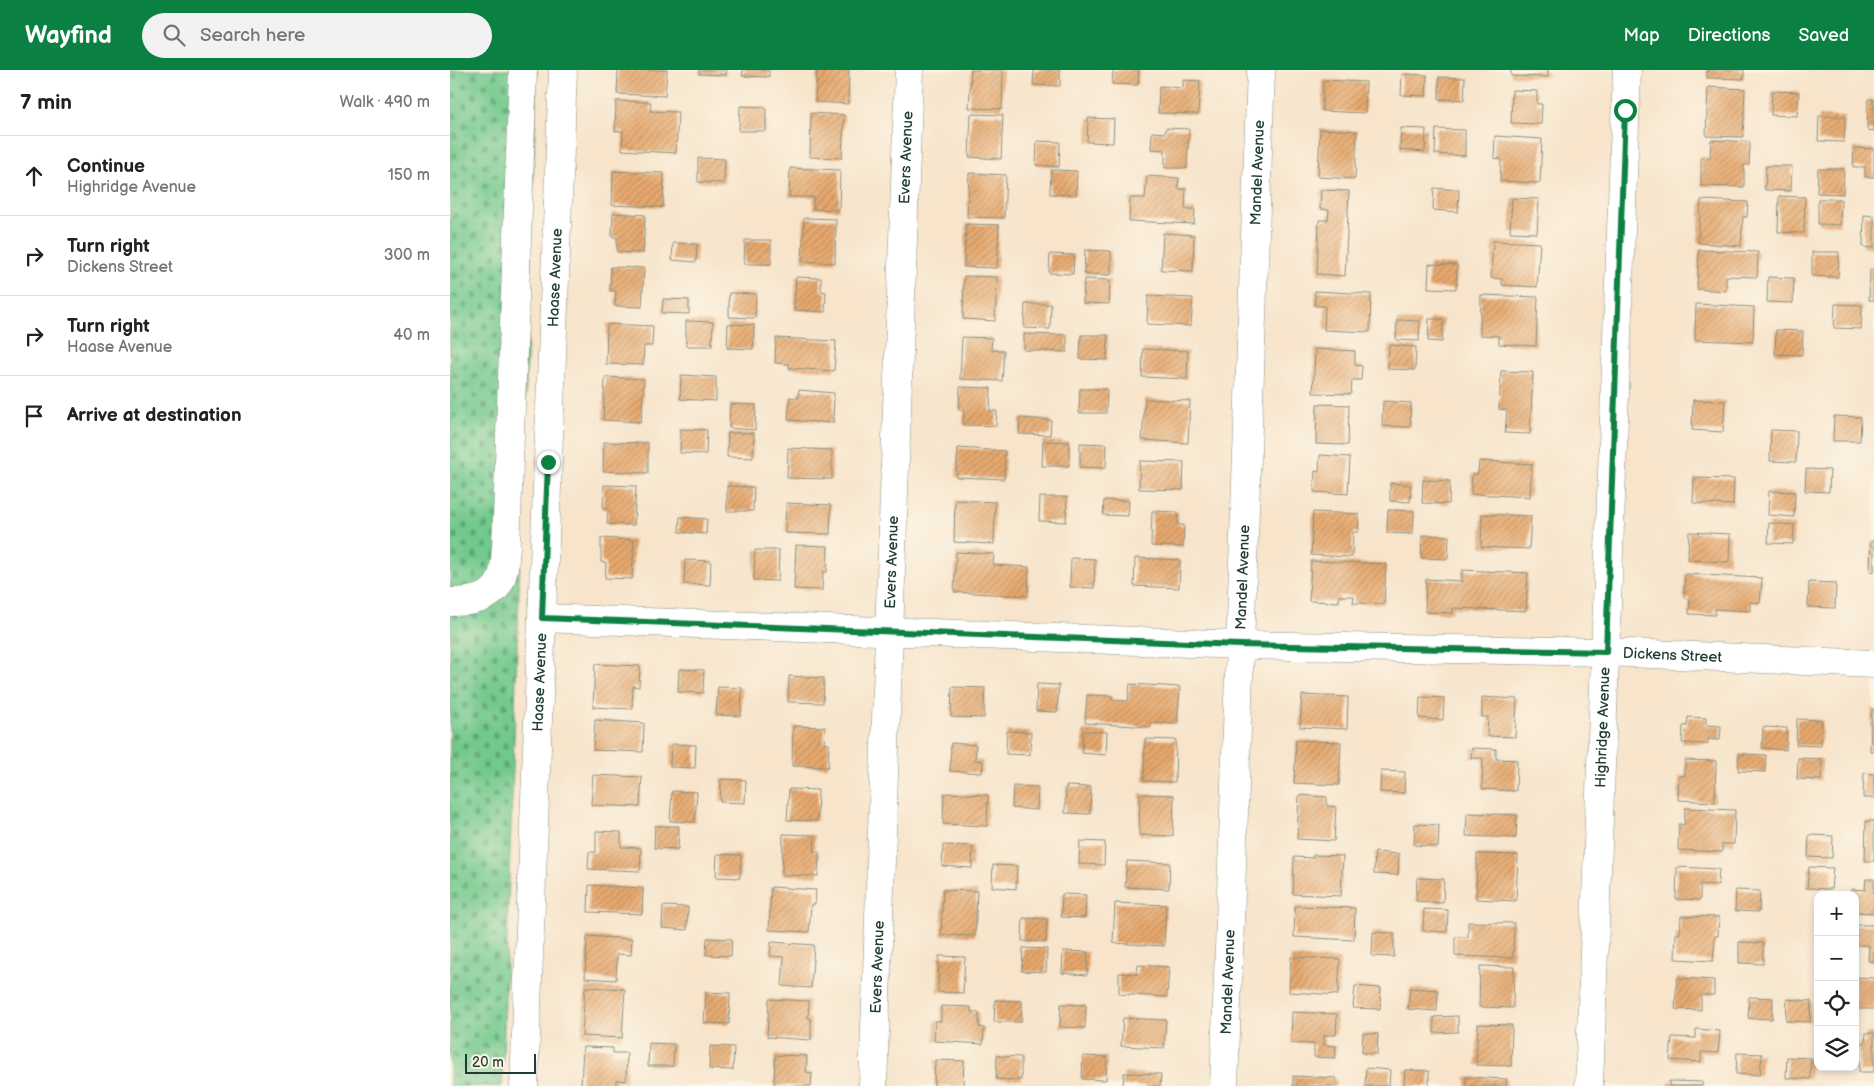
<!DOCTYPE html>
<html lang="en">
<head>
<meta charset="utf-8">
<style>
  :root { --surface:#fff; --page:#f2f2f2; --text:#202124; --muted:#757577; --line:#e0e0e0; --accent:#0b8043 }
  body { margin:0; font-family:"Balsamiq Sans",sans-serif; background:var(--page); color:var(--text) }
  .controls { position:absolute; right:15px; bottom:15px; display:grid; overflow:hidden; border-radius:10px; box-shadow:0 2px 8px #0003 }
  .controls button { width:45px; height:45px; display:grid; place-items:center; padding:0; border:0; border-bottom:1px solid var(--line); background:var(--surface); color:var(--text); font:25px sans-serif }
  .scale { position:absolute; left:15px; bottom:12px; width:71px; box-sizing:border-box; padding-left:5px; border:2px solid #1f3d34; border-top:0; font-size:14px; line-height:18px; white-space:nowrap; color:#1f3d34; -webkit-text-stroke:4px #fcf5e5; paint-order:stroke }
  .stop { position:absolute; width:15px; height:15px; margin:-11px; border:4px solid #0b8043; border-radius:50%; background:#fff }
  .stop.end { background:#0b8043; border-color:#fff; box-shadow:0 1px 5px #0008 }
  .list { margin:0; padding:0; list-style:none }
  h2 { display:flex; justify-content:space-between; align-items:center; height:65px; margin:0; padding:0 20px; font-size:21px }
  h2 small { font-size:16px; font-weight:400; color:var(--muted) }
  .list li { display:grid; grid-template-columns:32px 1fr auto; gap:15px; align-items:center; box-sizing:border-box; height:80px; padding:0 20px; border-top:1px solid var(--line) }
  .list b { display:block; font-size:19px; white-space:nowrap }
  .list p { margin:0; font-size:16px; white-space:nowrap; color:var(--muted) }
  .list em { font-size:16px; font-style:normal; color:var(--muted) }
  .icon { flex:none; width:28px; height:28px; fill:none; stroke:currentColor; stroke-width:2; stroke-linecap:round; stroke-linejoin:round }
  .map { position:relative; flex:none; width:1424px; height:1016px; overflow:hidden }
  header { display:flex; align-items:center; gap:30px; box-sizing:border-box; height:70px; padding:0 25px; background:var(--accent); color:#fff }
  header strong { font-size:24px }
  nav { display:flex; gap:28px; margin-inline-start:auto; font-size:18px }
  .search { width:350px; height:45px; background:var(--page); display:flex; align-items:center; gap:12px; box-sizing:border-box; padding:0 18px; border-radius:28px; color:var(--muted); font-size:19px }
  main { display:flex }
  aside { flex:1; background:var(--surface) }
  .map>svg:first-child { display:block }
  .cemetery { fill:url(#cemetery-stones); stroke:#488360 }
  .building { fill:url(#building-hatch) }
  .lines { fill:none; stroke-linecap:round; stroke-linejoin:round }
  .minor-casing { stroke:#8b9080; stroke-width:29 }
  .minor { stroke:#fff; stroke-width:28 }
  .route { stroke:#0b8043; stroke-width:6 }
  .labels { text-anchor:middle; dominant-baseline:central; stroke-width:4; stroke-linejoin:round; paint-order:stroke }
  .street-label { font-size:15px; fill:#1f3d34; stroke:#fcf5e5 }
</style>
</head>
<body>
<header>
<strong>Wayfind</strong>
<div class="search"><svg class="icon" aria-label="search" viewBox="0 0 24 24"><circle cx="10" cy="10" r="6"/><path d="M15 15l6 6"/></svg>Search here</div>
<nav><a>Map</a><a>Directions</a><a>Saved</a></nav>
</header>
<main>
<aside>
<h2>7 min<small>Walk · 490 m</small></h2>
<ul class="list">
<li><svg class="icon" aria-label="ahead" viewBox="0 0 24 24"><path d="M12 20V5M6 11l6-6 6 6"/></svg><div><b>Continue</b><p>Highridge Avenue</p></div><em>150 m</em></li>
<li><svg class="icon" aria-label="right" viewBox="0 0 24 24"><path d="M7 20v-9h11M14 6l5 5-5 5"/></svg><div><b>Turn right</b><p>Dickens Street</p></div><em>300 m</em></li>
<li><svg class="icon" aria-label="right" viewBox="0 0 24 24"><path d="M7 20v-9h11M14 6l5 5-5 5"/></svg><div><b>Turn right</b><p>Haase Avenue</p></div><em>40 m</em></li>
<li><svg class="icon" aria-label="arrive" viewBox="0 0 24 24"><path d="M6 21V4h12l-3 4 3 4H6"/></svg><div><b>Arrive at destination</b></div></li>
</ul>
</aside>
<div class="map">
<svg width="1424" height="1016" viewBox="0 0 1424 1016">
  <defs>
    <pattern id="cemetery-stones" width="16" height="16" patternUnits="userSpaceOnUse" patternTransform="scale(1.25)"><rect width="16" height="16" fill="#72c98d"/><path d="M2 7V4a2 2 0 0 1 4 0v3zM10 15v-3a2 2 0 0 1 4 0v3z" fill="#5da474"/></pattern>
    <pattern id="building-hatch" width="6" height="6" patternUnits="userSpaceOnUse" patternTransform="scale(1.25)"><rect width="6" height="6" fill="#e7a96e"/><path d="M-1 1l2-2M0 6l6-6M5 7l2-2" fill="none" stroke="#bb8b5b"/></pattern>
  </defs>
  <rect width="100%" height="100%" fill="#fcf5e5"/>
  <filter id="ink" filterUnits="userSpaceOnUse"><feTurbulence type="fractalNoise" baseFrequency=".02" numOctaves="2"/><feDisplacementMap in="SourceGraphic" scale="10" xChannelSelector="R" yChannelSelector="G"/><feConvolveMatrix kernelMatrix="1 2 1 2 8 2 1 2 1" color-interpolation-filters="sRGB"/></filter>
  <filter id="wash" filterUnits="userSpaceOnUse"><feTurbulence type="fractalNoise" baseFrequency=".0096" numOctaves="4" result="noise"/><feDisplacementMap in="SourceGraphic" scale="20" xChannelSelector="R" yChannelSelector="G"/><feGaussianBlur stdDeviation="1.12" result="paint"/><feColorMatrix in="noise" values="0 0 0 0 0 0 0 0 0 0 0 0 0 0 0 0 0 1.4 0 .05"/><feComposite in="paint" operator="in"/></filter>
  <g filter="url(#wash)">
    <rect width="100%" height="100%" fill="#f7e4cb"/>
    <path class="cemetery" d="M 0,0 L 87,0 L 52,1016 L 0,1016 Z"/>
    <g id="blocks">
      <g class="building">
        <path d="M 168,0 L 217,0 L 215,26 L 167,24 Z"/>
        <path d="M 249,0 L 276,0 L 276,5 L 249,4 Z"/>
        <path d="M 293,0 L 319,0 L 319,7 L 292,6 Z"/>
        <path d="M 367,0 L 399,0 L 398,34 L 365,32 Z"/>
        <path d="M 521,0 L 553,0 L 552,39 L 519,38 Z"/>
        <path d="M 584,0 L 610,0 L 610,16 L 583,15 Z"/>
        <path d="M 663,0 L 689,0 L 688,15 L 662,14 Z"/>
        <path d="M 1061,0 L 1098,0 L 1098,7 L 1061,6 Z"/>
        <path d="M 1257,0 L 1294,0 L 1294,9 L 1257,8 Z"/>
        <path d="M 952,4 L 977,5 L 976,26 L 951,25 Z"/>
        <path d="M 989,7 L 1015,8 L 1014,30 L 989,29 Z"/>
        <path d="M 733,10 L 750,11 L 748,44 L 708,43 L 709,16 L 733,18 Z"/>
        <path d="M 873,10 L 916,12 L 915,43 L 872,41 Z"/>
        <path d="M 1258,17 L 1295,19 L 1293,67 L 1256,66 Z"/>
        <path d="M 1062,20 L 1087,21 L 1087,34 L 1092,34 L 1091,54 L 1061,53 Z"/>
        <path d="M 1322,21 L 1349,22 L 1347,46 L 1321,45 Z"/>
        <path d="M 1418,29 L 1424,30 L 1424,61 L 1417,60 Z"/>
        <path d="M 166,31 L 201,32 L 200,41 L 228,42 L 226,83 L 172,80 L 173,61 L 165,61 Z"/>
        <path d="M 290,36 L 316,37 L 316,61 L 289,61 Z"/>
        <path d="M 361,43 L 394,45 L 392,88 L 360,87 Z"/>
        <path d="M 521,44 L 553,45 L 551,89 L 519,87 Z"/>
        <path d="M 1369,46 L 1395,47 L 1394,72 L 1368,71 Z"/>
        <path d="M 638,48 L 664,49 L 663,73 L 637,72 Z"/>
        <path d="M 716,58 L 739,59 L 737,98 L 715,98 L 715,80 L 701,79 L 702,62 L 715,63 Z"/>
        <path d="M 951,58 L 976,59 L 975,82 L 950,80 Z"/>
        <path d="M 870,59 L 907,61 L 905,109 L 868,107 Z"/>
        <path d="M 986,59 L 1015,60 L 1015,86 L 985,84 Z"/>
        <path d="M 1045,66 L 1092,69 L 1090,113 L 1050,111 L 1051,89 L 1044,88 Z"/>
        <path d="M 1261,70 L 1300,72 L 1299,95 L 1294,95 L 1294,117 L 1251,116 L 1251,87 L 1260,88 Z"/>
        <path d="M 587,71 L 610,72 L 609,97 L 586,95 Z"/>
        <path d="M 1404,78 L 1424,79 L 1424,107 L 1415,107 L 1415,97 L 1403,97 Z"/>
        <path d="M 248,88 L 275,89 L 274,113 L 248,112 Z"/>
        <path d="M 1316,96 L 1342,96 L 1341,121 L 1315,120 Z"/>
        <path d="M 340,98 L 390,100 L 389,140 L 363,139 L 364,127 L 339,127 Z"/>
        <path d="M 1368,99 L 1394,99 L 1393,124 L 1367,123 Z"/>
        <path d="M 601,100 L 627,101 L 626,125 L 600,124 Z"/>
        <path d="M 163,101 L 214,103 L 213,137 L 162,135 Z"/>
        <path d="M 519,103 L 556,105 L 554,148 L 517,147 Z"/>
        <path d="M 697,106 L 729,108 L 728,119 L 736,119 L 735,139 L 745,139 L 744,154 L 679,151 L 680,128 L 695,128 Z"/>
        <path d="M 984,118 L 1009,120 L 1008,142 L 983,140 Z"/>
        <path d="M 871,120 L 899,121 L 895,206 L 867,204 L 869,150 L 878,150 L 879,140 L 870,139 Z"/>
        <path d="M 1329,126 L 1355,127 L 1354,163 L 1328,162 Z"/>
        <path d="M 1062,128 L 1089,129 L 1087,163 L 1060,162 Z"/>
        <path d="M 1368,129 L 1391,129 L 1390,155 L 1368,154 Z"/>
        <path d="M 1251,130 L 1298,132 L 1297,147 L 1293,147 L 1291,176 L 1248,173 Z"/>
        <path d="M 163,143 L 195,145 L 193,183 L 167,182 L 167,167 L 162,167 Z"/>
        <path d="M 1414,145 L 1424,146 L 1424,178 L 1413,177 Z"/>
        <path d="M 354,148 L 386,149 L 385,193 L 352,191 Z"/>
        <path d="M 516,154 L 549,155 L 547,198 L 514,197 Z"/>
        <path d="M 713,163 L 744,165 L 743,201 L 711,200 Z"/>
        <path d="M 295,170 L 321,170 L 321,194 L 294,194 Z"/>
        <path d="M 1043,171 L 1090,173 L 1087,217 L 1052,215 L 1052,209 L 1041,208 Z"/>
        <path d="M 223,173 L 247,174 L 246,192 L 222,190 Z"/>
        <path d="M 635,180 L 661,181 L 661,205 L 634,204 Z"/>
        <path d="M 1249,180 L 1308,182 L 1307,207 L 1276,206 L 1276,221 L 1247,219 Z"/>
        <path d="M 1362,182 L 1389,182 L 1388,207 L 1362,206 Z"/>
        <path d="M 600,184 L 624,185 L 623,204 L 599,203 Z"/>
        <path d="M 979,194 L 1007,195 L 1006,219 L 978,218 Z"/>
        <path d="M 161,197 L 194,198 L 192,237 L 165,236 L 166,221 L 160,221 Z"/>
        <path d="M 1420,199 L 1424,199 L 1424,230 L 1419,230 Z"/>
        <path d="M 514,206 L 547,207 L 545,251 L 513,249 Z"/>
        <path d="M 346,207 L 371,208 L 371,221 L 376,222 L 375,242 L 344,240 Z"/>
        <path d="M 1318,207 L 1344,208 L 1343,233 L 1317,232 Z"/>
        <path d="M 634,209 L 660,210 L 659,234 L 633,233 Z"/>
        <path d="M 865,221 L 921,224 L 920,262 L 874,260 L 875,236 L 865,236 Z"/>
        <path d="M 279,223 L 306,224 L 305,248 L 279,247 Z"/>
        <path d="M 1031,225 L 1088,227 L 1086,276 L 1049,274 L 1049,266 L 1030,265 Z"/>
        <path d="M 698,226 L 743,228 L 741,256 L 697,254 Z"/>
        <path d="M 213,229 L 239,230 L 239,244 L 212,243 Z"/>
        <path d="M 575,234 L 601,234 L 600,259 L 574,258 Z"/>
        <path d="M 1246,234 L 1304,237 L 1303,272 L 1245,270 Z"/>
        <path d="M 1385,234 L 1412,235 L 1411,259 L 1384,258 Z"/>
        <path d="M 979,249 L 993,249 L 992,272 L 978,271 Z"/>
        <path d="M 947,250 L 970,251 L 969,271 L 946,270 Z"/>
        <path d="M 236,251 L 263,252 L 262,276 L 236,276 Z"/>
        <path d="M 157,254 L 203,256 L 202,276 L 194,276 L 193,295 L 156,294 Z"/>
        <path d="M 278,254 L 304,255 L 303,279 L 277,278 Z"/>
        <path d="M 1326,260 L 1353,261 L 1352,285 L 1325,284 Z"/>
        <path d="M 574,264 L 617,265 L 617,282 L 574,280 Z"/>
        <path d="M 631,265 L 658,265 L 657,290 L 630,289 Z"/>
        <path d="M 512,267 L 542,268 L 541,280 L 554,281 L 552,311 L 510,309 Z"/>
        <path d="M 326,268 L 386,271 L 384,301 L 339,298 L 339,294 L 325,293 Z"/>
        <path d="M 939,275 L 966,277 L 965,300 L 938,299 Z"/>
        <path d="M 693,279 L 738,281 L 737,309 L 692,307 Z"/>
        <path d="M 865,279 L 905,281 L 905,295 L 912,296 L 911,310 L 902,310 L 901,324 L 863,323 Z"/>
        <path d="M 1051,301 L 1083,302 L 1080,364 L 1055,363 L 1057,340 L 1049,339 Z"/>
        <path d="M 231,305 L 266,307 L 266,331 L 230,329 Z"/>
        <path d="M 155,307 L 194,309 L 191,352 L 153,350 Z"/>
        <path d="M 510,317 L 541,318 L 540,341 L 547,341 L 546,356 L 513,355 L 514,340 L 509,340 Z"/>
        <path d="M 630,319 L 657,319 L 656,343 L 629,343 Z"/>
        <path d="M 349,320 L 384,323 L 383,353 L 338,350 L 340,327 L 348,328 Z"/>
        <path d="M 695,329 L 740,331 L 738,373 L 692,370 Z"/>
        <path d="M 1243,330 L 1275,331 L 1273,362 L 1242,360 Z"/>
        <path d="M 933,331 L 961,333 L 960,357 L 932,356 Z"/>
        <path d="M 280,334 L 306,335 L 305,360 L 279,358 Z"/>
        <path d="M 867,334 L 899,335 L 898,375 L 866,374 Z"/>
        <path d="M 1384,346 L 1411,347 L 1410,371 L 1383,371 Z"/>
        <path d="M 570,348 L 601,350 L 600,365 L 569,364 Z"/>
        <path d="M 231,359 L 257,360 L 256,384 L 230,383 Z"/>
        <path d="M 1321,360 L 1347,361 L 1346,392 L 1320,391 Z"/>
        <path d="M 278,363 L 304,363 L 303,388 L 277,387 Z"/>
        <path d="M 593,371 L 619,372 L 619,396 L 592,396 Z"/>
        <path d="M 154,372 L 198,373 L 198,403 L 153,401 Z"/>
        <path d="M 630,373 L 657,374 L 656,398 L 630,397 Z"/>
        <path d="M 338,378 L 382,380 L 382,409 L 337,408 Z"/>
        <path d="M 508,378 L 555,381 L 554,409 L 506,407 Z"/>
        <path d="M 870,385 L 900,387 L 898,424 L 864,422 L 865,401 L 869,402 Z"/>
        <path d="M 690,391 L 734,392 L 733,420 L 689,419 Z"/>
        <path d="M 1029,391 L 1082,394 L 1080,427 L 1021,424 L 1022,404 L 1028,404 Z"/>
        <path d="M 1356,399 L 1380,400 L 1379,422 L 1355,421 Z"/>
        <path d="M 1244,408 L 1284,409 L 1283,435 L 1243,433 Z"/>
        <path d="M 973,410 L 1000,411 L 999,434 L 972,433 Z"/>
        <path d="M 940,413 L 961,415 L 960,432 L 940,431 Z"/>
        <path d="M 154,415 L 186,416 L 184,455 L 157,454 L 158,439 L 153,439 Z"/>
        <path d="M 277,416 L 304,417 L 303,441 L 277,441 Z"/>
        <path d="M 1319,421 L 1345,422 L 1344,447 L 1318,445 Z"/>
        <path d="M 590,427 L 617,427 L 616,452 L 589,451 Z"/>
        <path d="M 505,430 L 545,432 L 544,474 L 504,472 Z"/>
        <path d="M 654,430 L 679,431 L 678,446 L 653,445 Z"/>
        <path d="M 336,433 L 381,435 L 380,464 L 335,463 Z"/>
        <path d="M 938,440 L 964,441 L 963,464 L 937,463 Z"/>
        <path d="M 702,441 L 728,442 L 728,455 L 734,455 L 733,477 L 701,476 Z"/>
        <path d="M 863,442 L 909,444 L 908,462 L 903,462 L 902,487 L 861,485 Z"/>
        <path d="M 1032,444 L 1081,446 L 1079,479 L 1031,477 Z"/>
        <path d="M 230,447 L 257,449 L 256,464 L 229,462 Z"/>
        <path d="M 1319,453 L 1344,455 L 1343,474 L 1318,473 Z"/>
        <path d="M 1239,462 L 1280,464 L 1279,492 L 1238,490 Z"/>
        <path d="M 972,465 L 999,466 L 998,489 L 971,488 Z"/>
        <path d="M 151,468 L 184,470 L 182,509 L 155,508 L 156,493 L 151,492 Z"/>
        <path d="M 1421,471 L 1424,471 L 1424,502 L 1420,501 Z"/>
        <path d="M 346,475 L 378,476 L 377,502 L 373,502 L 372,520 L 344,519 Z"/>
        <path d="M 305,480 L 329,480 L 328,511 L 304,510 Z"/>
        <path d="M 506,482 L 544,484 L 543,495 L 579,497 L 578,526 L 504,522 Z"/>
        <path d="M 621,488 L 645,489 L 644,518 L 620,517 Z"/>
        <path d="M 685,488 L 730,490 L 729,518 L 684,516 Z"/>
        <path d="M 235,490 L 261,491 L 260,515 L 234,514 Z"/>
        <path d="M 861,491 L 936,494 L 934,534 L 903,533 L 904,526 L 889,526 L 889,532 L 859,531 Z"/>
        <path d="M 1012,500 L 1078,503 L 1076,541 L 1003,538 L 1003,543 L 975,542 L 976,509 L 1012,511 Z"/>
        <path d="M 1235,504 L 1312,508 L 1310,533 L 1300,532 L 1300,541 L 1265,539 L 1265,545 L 1239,544 L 1240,529 L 1234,528 Z"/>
        <path d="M 1359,512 L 1386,513 L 1385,538 L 1358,537 Z"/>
        <path d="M 145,594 L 190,596 L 189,617 L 183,616 L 182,639 L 143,637 Z"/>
        <path d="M 229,599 L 254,600 L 253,623 L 228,622 Z"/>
        <path d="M 339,606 L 374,608 L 373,633 L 338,632 Z"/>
        <path d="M 587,614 L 609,615 L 607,642 L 586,641 Z"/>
        <path d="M 680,614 L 730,617 L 727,654 L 701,653 L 701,657 L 635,653 L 637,625 L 662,626 L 662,630 L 678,631 Z"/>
        <path d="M 268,617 L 292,618 L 291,646 L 266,645 Z"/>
        <path d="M 502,617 L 535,618 L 534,648 L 501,647 Z"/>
        <path d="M 852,625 L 898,627 L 897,659 L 850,657 Z"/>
        <path d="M 970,627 L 994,628 L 993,650 L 969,648 Z"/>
        <path d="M 1032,627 L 1067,629 L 1065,667 L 1037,666 L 1038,647 L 1032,647 Z"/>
        <path d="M 1422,639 L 1424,639 L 1424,681 L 1420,681 Z"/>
        <path d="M 1238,647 L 1256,648 L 1256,655 L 1271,656 L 1270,670 L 1258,669 L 1258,674 L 1232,673 L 1233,656 L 1237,656 Z"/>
        <path d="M 1347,649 L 1372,650 L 1371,676 L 1346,675 Z"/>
        <path d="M 145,650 L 194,653 L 193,682 L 143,680 Z"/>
        <path d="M 343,656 L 375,657 L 374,673 L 379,674 L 378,697 L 342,696 Z"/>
        <path d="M 1313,657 L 1337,658 L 1336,680 L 1312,678 Z"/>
        <path d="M 557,661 L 581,662 L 580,685 L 556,684 Z"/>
        <path d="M 633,661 L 657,662 L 656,685 L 632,683 Z"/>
        <path d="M 695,669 L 726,670 L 725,712 L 694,711 Z"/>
        <path d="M 846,670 L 891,672 L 889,715 L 844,713 Z"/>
        <path d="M 501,673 L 526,675 L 525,690 L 533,691 L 532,703 L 500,701 Z"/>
        <path d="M 221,674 L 246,675 L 245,698 L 220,697 Z"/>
        <path d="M 1022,678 L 1046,679 L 1046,689 L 1067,690 L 1066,721 L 1032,719 L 1033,688 L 1021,688 Z"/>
        <path d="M 1289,684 L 1316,685 L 1315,702 L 1288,701 Z"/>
        <path d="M 1348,688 L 1372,689 L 1371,710 L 1347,709 Z"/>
        <path d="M 1235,690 L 1266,691 L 1265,732 L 1228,730 L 1229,706 L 1235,706 Z"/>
        <path d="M 931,701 L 955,702 L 954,723 L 930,722 Z"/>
        <path d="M 1414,703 L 1424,704 L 1424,728 L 1413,728 Z"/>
        <path d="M 143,705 L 192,707 L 190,737 L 141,735 Z"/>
        <path d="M 271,709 L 296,710 L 295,733 L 270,732 Z"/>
        <path d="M 563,716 L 588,717 L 587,740 L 562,738 Z"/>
        <path d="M 616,716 L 641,717 L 640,744 L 615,743 Z"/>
        <path d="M 339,719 L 368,720 L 367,751 L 337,750 Z"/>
        <path d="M 222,721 L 247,722 L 245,752 L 220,751 Z"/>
        <path d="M 494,723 L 538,725 L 537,756 L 493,754 Z"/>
        <path d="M 690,724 L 724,725 L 723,766 L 689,765 Z"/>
        <path d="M 849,725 L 877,727 L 877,736 L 886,737 L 884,771 L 847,769 Z"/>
        <path d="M 1235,738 L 1285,740 L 1284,774 L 1272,774 L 1272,782 L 1228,780 L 1229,754 L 1234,755 Z"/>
        <path d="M 1017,743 L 1067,745 L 1066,768 L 1016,766 Z"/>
        <path d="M 1416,751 L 1424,751 L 1424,791 L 1415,791 Z"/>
        <path d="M 965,754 L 989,755 L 988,777 L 964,775 Z"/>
        <path d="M 205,756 L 229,756 L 228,779 L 204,778 Z"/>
        <path d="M 146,761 L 171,762 L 171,777 L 191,778 L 190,801 L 138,799 L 139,782 L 146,782 Z"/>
        <path d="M 333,764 L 365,765 L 364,782 L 369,782 L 368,806 L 332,805 Z"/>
        <path d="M 1359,765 L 1383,766 L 1382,788 L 1358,787 Z"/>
        <path d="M 630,771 L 655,772 L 654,795 L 629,794 Z"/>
        <path d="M 493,775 L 523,776 L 522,798 L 492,796 Z"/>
        <path d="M 925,782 L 949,784 L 948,805 L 924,804 Z"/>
        <path d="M 267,784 L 291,785 L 290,808 L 266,807 Z"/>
        <path d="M 1027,784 L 1068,785 L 1066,831 L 1026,829 Z"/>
        <path d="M 863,785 L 893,786 L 891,826 L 843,824 L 844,787 L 863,788 Z"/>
        <path d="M 677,791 L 720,793 L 719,819 L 675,817 Z"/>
        <path d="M 543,795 L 567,796 L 566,819 L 542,817 Z"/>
        <path d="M 1227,797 L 1269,799 L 1268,815 L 1250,814 L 1250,830 L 1226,829 Z"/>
        <path d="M 1359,797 L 1383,798 L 1381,819 L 1357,818 Z"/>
        <path d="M 967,808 L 994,809 L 993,833 L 966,831 Z"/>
        <path d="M 1416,809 L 1424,809 L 1424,843 L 1405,842 L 1405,825 L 1400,825 L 1401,819 L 1415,820 Z"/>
        <path d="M 139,815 L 193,818 L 192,844 L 138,842 Z"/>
        <path d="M 321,817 L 366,820 L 365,834 L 361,834 L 359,862 L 319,860 Z"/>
        <path d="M 493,820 L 527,821 L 525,866 L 491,865 Z"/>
        <path d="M 1286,820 L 1310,821 L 1309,842 L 1285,841 Z"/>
        <path d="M 612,824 L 636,825 L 635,848 L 611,847 Z"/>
        <path d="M 665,833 L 716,835 L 714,876 L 663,873 Z"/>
        <path d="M 213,836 L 238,837 L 237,860 L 212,858 Z"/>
        <path d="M 845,836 L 905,838 L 904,870 L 844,867 Z"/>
        <path d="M 974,839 L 998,840 L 997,862 L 973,861 Z"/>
        <path d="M 1231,846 L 1269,847 L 1268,866 L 1265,866 L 1263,891 L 1225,889 L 1226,863 L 1230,863 Z"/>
        <path d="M 573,848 L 597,849 L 596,872 L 572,871 Z"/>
        <path d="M 1018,852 L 1064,853 L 1063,888 L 1005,886 L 1005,867 L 1018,867 Z"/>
        <path d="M 1405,855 L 1424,855 L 1424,891 L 1418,891 L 1419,875 L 1405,875 Z"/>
        <path d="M 923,862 L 944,863 L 944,887 L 922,886 Z"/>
        <path d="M 137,866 L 182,869 L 181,885 L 167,884 L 166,910 L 135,908 Z"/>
        <path d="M 257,868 L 282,869 L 281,886 L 256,885 Z"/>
        <path d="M 321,872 L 364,875 L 361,918 L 332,916 L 334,887 L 320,886 Z"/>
        <path d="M 1289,872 L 1313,873 L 1313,894 L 1289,893 Z"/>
        <path d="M 573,878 L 597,879 L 596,902 L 572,901 Z"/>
        <path d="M 613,881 L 638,882 L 637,905 L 612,903 Z"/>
        <path d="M 489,886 L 515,887 L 513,923 L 488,922 Z"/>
        <path d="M 841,887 L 890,889 L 888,925 L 839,922 Z"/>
        <path d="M 688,895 L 719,897 L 717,927 L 669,924 L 669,903 L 687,904 Z"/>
        <path d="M 1030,896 L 1064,897 L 1063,938 L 1029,937 Z"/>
        <path d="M 1405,907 L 1424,908 L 1424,939 L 1405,939 Z"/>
        <path d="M 1227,908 L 1264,910 L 1264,925 L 1251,925 L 1251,940 L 1225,939 Z"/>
        <path d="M 905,916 L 931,918 L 930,939 L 903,938 Z"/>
        <path d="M 135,917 L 175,919 L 172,968 L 132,966 Z"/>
        <path d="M 960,918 L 988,920 L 987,941 L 958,939 Z"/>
        <path d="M 256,922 L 280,923 L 279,954 L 254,953 Z"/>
        <path d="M 1299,927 L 1323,928 L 1322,949 L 1298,948 Z"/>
        <path d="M 319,929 L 359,931 L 358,948 L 361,948 L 361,970 L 317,967 Z"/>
        <path d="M 1337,929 L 1361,931 L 1360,952 L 1336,951 Z"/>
        <path d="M 545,930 L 572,931 L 571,952 L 544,952 Z"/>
        <path d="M 611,934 L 636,935 L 635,958 L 610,957 Z"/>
        <path d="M 491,936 L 521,937 L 521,942 L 529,942 L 529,957 L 534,958 L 533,974 L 484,971 L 485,951 L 491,951 Z"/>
        <path d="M 842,942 L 887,944 L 886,965 L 874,965 L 874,975 L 886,976 L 885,988 L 864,987 L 864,974 L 841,973 Z"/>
        <path d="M 1008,946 L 1008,962 L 984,963 L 984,947 Z"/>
        <path d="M 673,948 L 716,950 L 714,978 L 671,976 Z"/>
        <path d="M 1028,954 L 1062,955 L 1061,996 L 1026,995 Z"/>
        <path d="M 1246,959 L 1270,961 L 1268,983 L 1251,982 L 1251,992 L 1220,990 L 1222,967 L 1246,968 Z"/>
        <path d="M 913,963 L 928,964 L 927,984 L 912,983 Z"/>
        <path d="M 1416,963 L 1424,963 L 1424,1002 L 1409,1002 L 1410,973 L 1415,973 Z"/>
        <path d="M 199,973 L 224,974 L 223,996 L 198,996 Z"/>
        <path d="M 260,976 L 284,977 L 283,1000 L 259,999 Z"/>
        <path d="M 133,977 L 163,978 L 163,983 L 177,983 L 176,1011 L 166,1010 L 166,1016 L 131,1016 Z"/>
        <path d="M 1287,983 L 1312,984 L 1310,1005 L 1286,1004 Z"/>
        <path d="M 325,985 L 357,986 L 356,1002 L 362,1003 L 361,1016 L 324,1016 Z"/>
        <path d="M 547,986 L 571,987 L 571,1010 L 546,1009 Z"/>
        <path d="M 633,986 L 657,987 L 656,1010 L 632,1009 Z"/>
        <path d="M 1337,987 L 1361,988 L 1360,1009 L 1336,1008 Z"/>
        <path d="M 485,990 L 514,991 L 513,1016 L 484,1016 Z"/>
        <path d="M 916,998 L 940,1000 L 939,1016 L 915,1016 Z"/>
        <path d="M 955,1000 L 979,1001 L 979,1016 L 954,1016 Z"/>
        <path d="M 674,1003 L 711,1004 L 710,1016 L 673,1016 Z"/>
        <path d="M 843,1006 L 886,1008 L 886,1016 L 843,1016 Z"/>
        <path d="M 1016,1007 L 1057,1009 L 1056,1016 L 1016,1016 Z"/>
        <path d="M 1219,1011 L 1253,1012 L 1252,1016 L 1219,1016 Z"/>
      </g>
    </g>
  </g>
  <g filter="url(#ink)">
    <use href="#blocks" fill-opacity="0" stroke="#8b9080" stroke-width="1"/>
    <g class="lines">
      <g class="minor-casing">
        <g id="minor">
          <path d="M 0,532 C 19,532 43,530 51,509 C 55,500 55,487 56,477 L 73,0"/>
          <path id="s1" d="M 92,548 L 791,575 L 1156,582 L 1424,594"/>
          <path id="s2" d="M 74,1016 L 113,0"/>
          <path id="s3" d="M 423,1016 L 459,0"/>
          <path id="s4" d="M 774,1016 L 811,0"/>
          <path id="s5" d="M 1139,1016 L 1177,0"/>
        </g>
      </g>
      <use href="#minor" class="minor"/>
    </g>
  </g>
  <g class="lines" filter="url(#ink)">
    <path class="route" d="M 98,392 L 92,548 L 790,575 L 1156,582 L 1175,40"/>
  </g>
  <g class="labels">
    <g class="street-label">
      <text stroke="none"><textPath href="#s3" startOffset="929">Evers Avenue</textPath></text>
      <text stroke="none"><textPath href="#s4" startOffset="914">Mandel Avenue</textPath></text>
      <text stroke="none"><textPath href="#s2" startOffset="809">Haase Avenue</textPath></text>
      <text stroke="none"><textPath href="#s3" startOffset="524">Evers Avenue</textPath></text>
      <text stroke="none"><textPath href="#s4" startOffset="509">Mandel Avenue</textPath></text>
      <text stroke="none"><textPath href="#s1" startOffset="1131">Dickens Street</textPath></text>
      <text stroke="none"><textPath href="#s2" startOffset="404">Haase Avenue</textPath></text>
      <text stroke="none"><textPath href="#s5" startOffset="359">Highridge Avenue</textPath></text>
      <text stroke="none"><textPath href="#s3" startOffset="119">Evers Avenue</textPath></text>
      <text stroke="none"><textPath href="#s4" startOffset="104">Mandel Avenue</textPath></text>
    </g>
  </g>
</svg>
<div class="controls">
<button>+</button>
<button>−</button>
<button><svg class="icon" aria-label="locate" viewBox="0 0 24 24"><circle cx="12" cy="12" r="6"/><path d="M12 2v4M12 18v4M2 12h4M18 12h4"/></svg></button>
<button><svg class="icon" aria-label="layers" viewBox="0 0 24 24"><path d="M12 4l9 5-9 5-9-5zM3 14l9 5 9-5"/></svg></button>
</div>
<div class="scale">20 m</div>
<div class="stop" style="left:1175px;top:40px"></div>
<div class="stop end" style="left:98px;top:392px"></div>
</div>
</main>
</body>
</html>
